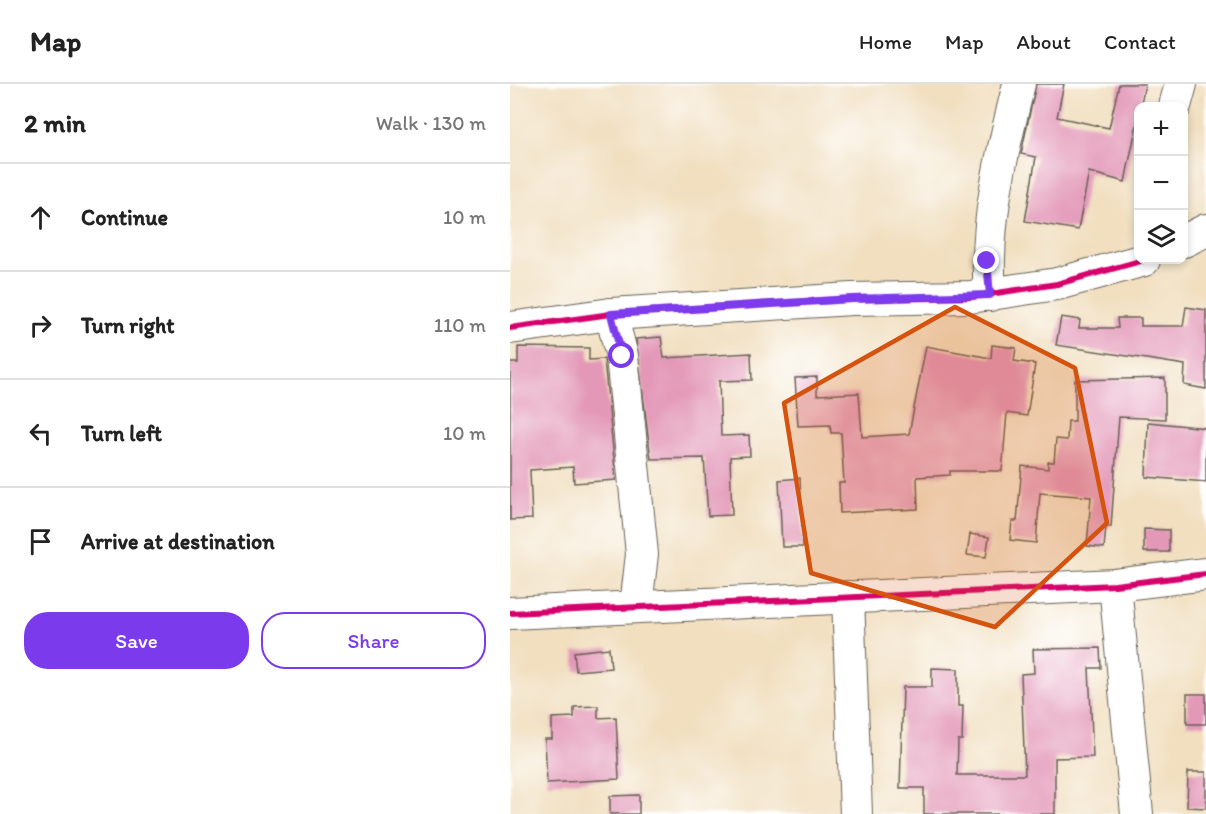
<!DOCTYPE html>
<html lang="en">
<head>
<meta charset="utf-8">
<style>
  :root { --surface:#fff; --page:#f2f2f2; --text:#222; --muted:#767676; --line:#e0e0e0; --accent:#7c3aed }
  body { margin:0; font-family:Itim,sans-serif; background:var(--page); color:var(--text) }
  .controls { position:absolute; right:18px; top:18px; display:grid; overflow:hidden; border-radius:12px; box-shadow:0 3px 9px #0003 }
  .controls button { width:54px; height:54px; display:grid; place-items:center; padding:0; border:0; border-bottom:2px solid var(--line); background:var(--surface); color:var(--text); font:30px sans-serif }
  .stop { position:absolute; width:18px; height:18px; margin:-14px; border:4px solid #7c3aed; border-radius:50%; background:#fff }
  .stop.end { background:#7c3aed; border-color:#fff; box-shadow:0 2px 6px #0008 }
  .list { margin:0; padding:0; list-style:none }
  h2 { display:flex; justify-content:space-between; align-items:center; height:78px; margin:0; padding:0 24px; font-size:26px }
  h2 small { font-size:20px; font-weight:400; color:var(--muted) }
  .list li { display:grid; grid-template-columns:39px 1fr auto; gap:18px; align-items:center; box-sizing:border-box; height:108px; padding:0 24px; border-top:2px solid var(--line) }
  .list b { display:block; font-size:22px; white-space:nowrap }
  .list em { font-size:20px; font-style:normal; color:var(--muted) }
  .actions { display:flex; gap:12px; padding:18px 24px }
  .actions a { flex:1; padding:14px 0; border:2px solid var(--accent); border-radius:24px; text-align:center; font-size:21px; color:var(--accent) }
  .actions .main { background:var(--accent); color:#fff }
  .icon { flex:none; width:33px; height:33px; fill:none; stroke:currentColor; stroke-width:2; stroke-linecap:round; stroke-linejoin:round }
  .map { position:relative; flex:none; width:696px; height:730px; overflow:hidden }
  header { display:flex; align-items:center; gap:36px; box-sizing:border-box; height:84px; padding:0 30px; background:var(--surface); border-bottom:2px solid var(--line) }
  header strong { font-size:28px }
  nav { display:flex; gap:33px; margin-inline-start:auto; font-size:21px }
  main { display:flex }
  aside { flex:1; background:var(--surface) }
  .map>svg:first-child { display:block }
  .building { fill:#e398b8 }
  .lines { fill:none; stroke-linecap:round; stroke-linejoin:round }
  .minor-casing { stroke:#676055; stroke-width:34 }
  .minor { stroke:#fff; stroke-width:32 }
  .cycleway-casing { stroke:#fff; stroke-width:10 }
  .cycleway { stroke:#d6006c; stroke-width:6 }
  .route { stroke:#7c3aed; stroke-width:8 }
  .marked { fill:#d4530e; fill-opacity:0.2; stroke:#d4530e; stroke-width:4.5; stroke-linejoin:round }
</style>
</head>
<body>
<header>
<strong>Map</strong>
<nav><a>Home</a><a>Map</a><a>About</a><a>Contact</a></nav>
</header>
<main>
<aside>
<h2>2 min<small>Walk · 130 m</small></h2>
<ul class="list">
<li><svg class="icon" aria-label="ahead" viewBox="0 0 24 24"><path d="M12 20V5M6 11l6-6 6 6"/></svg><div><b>Continue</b></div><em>10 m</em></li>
<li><svg class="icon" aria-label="right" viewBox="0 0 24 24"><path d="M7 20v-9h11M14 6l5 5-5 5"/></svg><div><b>Turn right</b></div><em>110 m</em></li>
<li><svg class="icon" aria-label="left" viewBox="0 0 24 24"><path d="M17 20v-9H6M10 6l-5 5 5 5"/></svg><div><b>Turn left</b></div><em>10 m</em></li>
<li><svg class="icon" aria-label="arrive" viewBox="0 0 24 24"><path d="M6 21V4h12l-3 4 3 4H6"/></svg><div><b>Arrive at destination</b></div></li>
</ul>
<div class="actions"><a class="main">Save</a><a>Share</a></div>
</aside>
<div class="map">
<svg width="696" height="730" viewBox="0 0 696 730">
  <rect width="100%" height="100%" fill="#fff"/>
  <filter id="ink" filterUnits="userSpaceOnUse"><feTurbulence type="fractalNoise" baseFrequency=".0167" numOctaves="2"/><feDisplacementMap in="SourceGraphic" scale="12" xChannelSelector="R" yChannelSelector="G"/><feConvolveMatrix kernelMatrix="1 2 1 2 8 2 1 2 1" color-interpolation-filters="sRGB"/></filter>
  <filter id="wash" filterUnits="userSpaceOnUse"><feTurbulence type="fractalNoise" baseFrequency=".008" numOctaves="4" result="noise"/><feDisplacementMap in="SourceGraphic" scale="24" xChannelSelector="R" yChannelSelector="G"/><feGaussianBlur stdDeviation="1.35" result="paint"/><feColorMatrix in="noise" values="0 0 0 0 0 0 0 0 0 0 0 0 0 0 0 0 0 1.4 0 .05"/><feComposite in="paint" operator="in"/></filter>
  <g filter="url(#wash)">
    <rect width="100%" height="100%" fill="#f1dfc0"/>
    <g id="blocks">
      <g class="building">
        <path d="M 526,0 L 554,0 L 547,33 L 599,44 L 609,0 L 635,0 L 615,98 L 579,88 L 568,146 L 515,137 L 526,73 L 511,70 Z"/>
        <path d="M 676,223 L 696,226 L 696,305 L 674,301 L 675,281 L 546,261 L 551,233 L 570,236 L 569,244 L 608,244 L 607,234 L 631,234 L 631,242 L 673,242 Z"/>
        <path d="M 151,253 L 154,274 L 241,269 L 242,296 L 209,297 L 211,352 L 239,351 L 240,372 L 220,373 L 222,431 L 198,432 L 194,374 L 141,375 L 126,255 Z"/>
        <path d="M 482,261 L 506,264 L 504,277 L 525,280 L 517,332 L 497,329 L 492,387 L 440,387 L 440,391 L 407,393 L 408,425 L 330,429 L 329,399 L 334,399 L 331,349 L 321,349 L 320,341 L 288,342 L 285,294 L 307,293 L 307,311 L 349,309 L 352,353 L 399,350 L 416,262 L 481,274 Z"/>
        <path d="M 8,263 L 79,264 L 79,276 L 94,275 L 106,396 L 64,399 L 63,383 L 20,386 L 22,435 L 0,436 L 0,279 L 8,279 Z"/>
        <path d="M 655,294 L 655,335 L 609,333 L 601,443 L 596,443 L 594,464 L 577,462 L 581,413 L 530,409 L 526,459 L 500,456 L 502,437 L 507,437 L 512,382 L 538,385 L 538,378 L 544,378 L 546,355 L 557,356 L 558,337 L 565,337 L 565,296 Z"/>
        <path d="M 638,338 L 696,344 L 696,398 L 636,393 Z"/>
        <path d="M 290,394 L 293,463 L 272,463 L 269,396 Z"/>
        <path d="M 634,445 L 659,446 L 659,468 L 634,468 Z"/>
        <path d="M 460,450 L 479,453 L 476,473 L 457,471 Z"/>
        <path d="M 99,564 L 101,584 L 66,587 L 64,568 Z"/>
        <path d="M 590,564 L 591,584 L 579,584 L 583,673 L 545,674 L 545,730 L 414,730 L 414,704 L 390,704 L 393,603 L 422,603 L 422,584 L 448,585 L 448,622 L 453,622 L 452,656 L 448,656 L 447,691 L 515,691 L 511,590 L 524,589 L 523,565 Z"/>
        <rect x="677" y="610" width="19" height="30"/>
        <path d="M 88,622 L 88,634 L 106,633 L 109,695 L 37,699 L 35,655 L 42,655 L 42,634 L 64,633 L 64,623 Z"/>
        <path d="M 678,688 L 696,688 L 696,724 L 677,723 Z"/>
        <path d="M 129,711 L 129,730 L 100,730 L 100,712 Z"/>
      </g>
    </g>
  </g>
  <g filter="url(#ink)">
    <use href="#blocks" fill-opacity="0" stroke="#676055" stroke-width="1.5"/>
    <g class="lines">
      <g class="minor-casing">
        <g id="minor">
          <path d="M 665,22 L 671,0"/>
          <path d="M 674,157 L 696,146"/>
          <path d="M 480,211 C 474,140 492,69 509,0"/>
          <path d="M 101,230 L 112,272 L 132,470 L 126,523"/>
          <path d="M 0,244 L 101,230 L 342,215 L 460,213 L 547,200 L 634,176"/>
          <path d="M 605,501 L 627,730"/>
          <path d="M 338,513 L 346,730"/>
          <path d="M 0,529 L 605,501 L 696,490"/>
        </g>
      </g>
      <use href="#minor" class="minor"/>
      <g class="cycleway-casing">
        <g id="cycleway">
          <path d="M 0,244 L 101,230 L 342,215 L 460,213 L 547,200 L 634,176"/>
          <path d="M 0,529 L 605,501 L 696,490"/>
        </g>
      </g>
      <use href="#cycleway" class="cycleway"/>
    </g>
  </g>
  <g class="lines" filter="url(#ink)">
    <path class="route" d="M 112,272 L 101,230 L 342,215 L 480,211 L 477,177"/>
  </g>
  <path class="marked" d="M 445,223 L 565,284 L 597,439 L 485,543 L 301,489 L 274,319 Z"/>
</svg>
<div class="controls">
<button>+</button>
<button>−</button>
<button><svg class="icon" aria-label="layers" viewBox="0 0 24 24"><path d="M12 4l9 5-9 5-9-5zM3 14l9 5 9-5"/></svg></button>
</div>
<div class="stop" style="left:112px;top:272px"></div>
<div class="stop end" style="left:477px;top:177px"></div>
</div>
</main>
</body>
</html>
